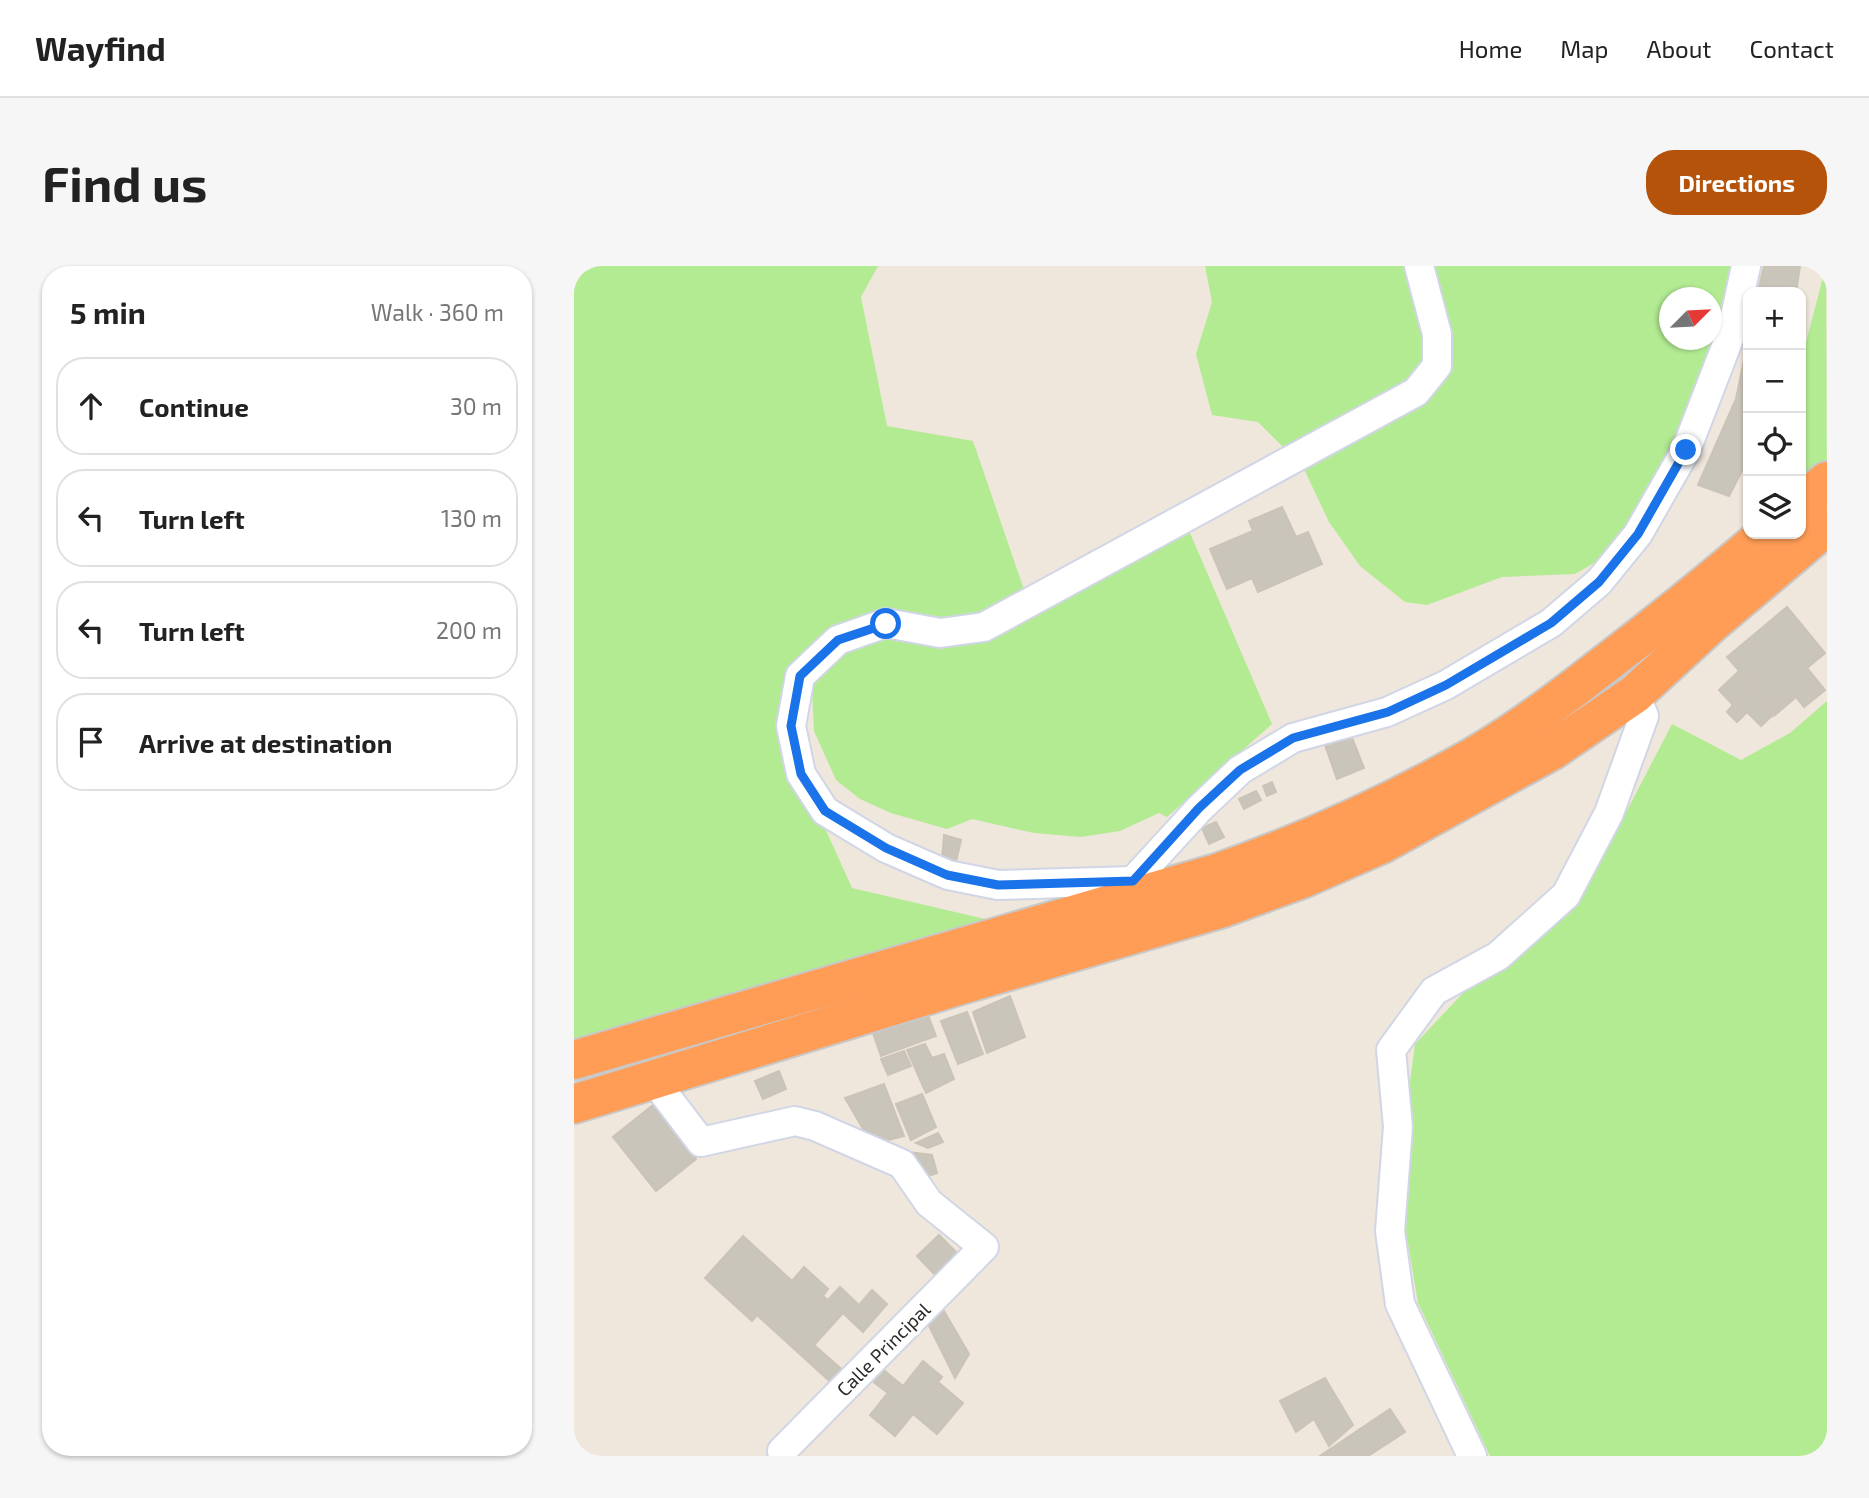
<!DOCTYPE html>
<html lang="en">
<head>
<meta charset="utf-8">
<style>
  :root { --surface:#fff; --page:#f6f6f6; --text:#222; --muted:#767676; --line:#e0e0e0; --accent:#b45309 }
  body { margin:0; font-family:"Exo 2",sans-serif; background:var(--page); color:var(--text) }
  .controls { position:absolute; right:21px; top:21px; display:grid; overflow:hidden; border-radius:14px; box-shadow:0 2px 5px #0004 }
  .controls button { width:63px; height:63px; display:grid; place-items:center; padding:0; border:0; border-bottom:2px solid var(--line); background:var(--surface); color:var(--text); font:35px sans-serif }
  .compass { position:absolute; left:1085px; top:21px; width:63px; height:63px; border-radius:50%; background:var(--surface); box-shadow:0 2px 5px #0004; rotate:66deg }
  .stop { position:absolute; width:21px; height:21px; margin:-16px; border:5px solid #1a73e8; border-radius:50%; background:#fff }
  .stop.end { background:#1a73e8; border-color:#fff; box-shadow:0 2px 7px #0008 }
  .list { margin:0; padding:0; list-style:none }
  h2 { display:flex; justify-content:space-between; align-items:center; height:91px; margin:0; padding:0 28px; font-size:30px }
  h2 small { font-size:23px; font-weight:400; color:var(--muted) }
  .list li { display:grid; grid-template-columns:46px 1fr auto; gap:21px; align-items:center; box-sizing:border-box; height:98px; margin:0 14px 14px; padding:0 14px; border:2px solid var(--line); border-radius:28px }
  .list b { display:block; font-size:26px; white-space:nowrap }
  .list em { font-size:23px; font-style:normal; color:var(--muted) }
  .icon { flex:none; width:38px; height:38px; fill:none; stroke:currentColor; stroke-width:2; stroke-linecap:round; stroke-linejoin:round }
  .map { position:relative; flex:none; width:1253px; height:1190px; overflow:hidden; border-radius:28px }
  header { display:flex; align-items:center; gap:42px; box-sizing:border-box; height:98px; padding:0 35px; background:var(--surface); border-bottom:2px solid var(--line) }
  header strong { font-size:33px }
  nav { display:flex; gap:38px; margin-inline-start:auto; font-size:24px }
  .intro { display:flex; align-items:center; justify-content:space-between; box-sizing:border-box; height:168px; padding:0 42px }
  h1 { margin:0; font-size:49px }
  .button { padding:18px 32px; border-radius:28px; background:var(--accent); color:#fff; font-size:24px; font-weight:700 }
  main { display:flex; gap:42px; padding:0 42px }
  aside { flex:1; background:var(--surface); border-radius:28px; box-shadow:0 2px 5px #0004 }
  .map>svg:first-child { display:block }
  .green { fill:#b3eb93; fill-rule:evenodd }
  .building { fill:#c9c5bb; stroke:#cbc3b6; stroke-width:2 }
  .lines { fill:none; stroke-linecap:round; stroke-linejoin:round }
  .street-casing { stroke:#d1d6e6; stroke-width:32 }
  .highway-casing { stroke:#c8c8c8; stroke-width:42 }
  .street { stroke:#fff; stroke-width:28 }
  .highway { stroke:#ff9d57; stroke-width:38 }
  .route { stroke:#1a73e8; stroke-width:9 }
  .labels { text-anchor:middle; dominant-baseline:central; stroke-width:7; stroke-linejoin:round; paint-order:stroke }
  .street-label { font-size:19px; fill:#2c2c2c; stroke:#fff }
</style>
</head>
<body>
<header>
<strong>Wayfind</strong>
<nav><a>Home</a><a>Map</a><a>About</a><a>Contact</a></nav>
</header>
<div class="intro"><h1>Find us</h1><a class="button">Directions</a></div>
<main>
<aside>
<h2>5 min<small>Walk · 360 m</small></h2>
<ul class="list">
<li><svg class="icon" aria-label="ahead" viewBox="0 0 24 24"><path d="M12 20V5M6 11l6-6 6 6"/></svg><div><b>Continue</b></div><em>30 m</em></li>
<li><svg class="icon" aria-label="left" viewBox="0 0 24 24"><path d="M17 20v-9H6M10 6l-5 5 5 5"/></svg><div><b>Turn left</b></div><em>130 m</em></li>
<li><svg class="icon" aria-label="left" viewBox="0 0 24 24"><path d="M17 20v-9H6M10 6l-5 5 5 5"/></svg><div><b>Turn left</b></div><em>200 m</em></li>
<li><svg class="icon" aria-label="arrive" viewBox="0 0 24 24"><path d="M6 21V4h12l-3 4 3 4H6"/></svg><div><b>Arrive at destination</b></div></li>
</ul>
</aside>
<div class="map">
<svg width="1253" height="1190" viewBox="0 0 1253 1190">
  <rect width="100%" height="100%" fill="#efe6dc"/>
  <g class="green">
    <path d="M 0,0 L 304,0 L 287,31 L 313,160 L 399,175 L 458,347 L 613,260 L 698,458 L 593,551 L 585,547 L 546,565 L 507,571 L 460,567 L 398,553 L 373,563 L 317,547 L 286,533 L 262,514 L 240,465 L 238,425 L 216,433 L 246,551 L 278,622 L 424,656 L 0,785 Z"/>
    <path d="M 631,0 L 1181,0 L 1143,111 L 1041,285 L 1001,308 L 928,311 L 853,339 L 831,336 L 786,300 L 755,256 L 729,201 L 684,156 L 638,149 L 622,88 L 638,36 ZM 1096,32 L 1138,32 L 1138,74 L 1096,74 Z"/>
    <path d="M 1252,0 L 1253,234 L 1227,247 L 1227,95 Z"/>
    <path d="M 1253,435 L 1253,1190 L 916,1190 L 844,1037 L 832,966 L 834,831 L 841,778 L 890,726 L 954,683 L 1018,612 L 1098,458 L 1167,494 L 1216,467 Z"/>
  </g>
  <g class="building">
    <path d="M 1190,0 L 1226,0 L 1222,26 L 1184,26 Z"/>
    <path d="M 1174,74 L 1174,193 L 1155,230 L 1124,219 L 1162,133 Z"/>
    <path d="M 708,241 L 722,271 L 734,266 L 748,298 L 684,326 L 678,312 L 653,323 L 636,283 L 679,265 L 675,255 Z"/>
    <path d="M 1213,341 L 1251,387 L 1233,402 L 1251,424 L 1230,441 L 1222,431 L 1201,449 L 1202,446 L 1153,391 Z"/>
    <path d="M 1164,406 L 1202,446 L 1187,460 L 1173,446 L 1163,456 L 1153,446 L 1159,439 L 1145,424 Z"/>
    <path d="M 777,469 L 790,502 L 763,513 L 751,479 Z"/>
    <path d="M 698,516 L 702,526 L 693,530 L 689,520 Z"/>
    <path d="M 682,525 L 687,534 L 670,543 L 665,533 Z"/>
    <path d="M 642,556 L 650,571 L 635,578 L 628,562 Z"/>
    <path d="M 370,569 L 387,574 L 382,596 L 368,594 Z"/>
    <path d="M 436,730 L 451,771 L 413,787 L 399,746 Z"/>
    <path d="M 393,746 L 409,788 L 384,798 L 367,755 Z"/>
    <path d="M 353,747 L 362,770 L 307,790 L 299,767 Z"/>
    <path d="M 351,778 L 358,792 L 370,788 L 380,813 L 352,827 L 333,784 Z"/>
    <path d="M 330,785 L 337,800 L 314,809 L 307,793 Z"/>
    <path d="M 205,805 L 212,823 L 189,833 L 181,815 Z"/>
    <path d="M 310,818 L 330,870 L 298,878 L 271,832 Z"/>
    <path d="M 348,828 L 362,861 L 337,874 L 322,838 Z"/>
    <path d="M 79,839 L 122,893 L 82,925 L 39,871 Z"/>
    <path d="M 364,867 L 369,876 L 354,882 L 342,877 Z"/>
    <path d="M 334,886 L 358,889 L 363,907 L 342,914 Z"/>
    <path d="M 365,969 L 389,993 L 367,1015 L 343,990 Z"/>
    <path d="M 169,970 L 218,1015 L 230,1001 L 254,1023 L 249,1030 L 254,1034 L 266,1021 L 285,1039 L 298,1024 L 313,1038 L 289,1066 L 269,1047 L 240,1079 L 272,1107 L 260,1119 L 183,1049 L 178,1055 L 131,1012 Z"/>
    <path d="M 367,1040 L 395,1088 L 381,1112 L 353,1056 Z"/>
    <path d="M 349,1095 L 368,1111 L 364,1116 L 389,1137 L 363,1168 L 339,1148 L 321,1170 L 296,1149 L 314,1127 L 297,1114 L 307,1102 L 329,1120 Z"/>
    <path d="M 751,1112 L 779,1159 L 755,1180 L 740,1153 L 722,1166 L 706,1135 Z"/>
    <path d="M 816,1143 L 831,1166 L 794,1190 L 746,1190 Z"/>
  </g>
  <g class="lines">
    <g class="street-casing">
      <g id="street">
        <path d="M 559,615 L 424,619 L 374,609 L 312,582 L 251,545 L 227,508 L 217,460 L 226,410 L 264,374 L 312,357 L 366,367 L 410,361 L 842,126 L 863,100 L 863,68 L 845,0"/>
        <path d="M 572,627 L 559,615 L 625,543 L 666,504 L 719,472 L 813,446 L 872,419 L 977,357 L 1025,316 L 1064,268 L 1112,184 L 1158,65 L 1172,0"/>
        <path d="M 79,813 L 127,876 L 221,855 L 241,860 L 328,898 L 355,937 L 410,981 L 208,1185"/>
        <path d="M 898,1190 L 826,1038 L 816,965 L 824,861 L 817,784 L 860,725 L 924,690 L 992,629 L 1035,547 L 1070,450 L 1061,428"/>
      </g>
    </g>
    <g class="highway-casing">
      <g id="highway">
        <path d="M 1227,237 L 1253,215"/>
        <path d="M 0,794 L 643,607 C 726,578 805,543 881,501 C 931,474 977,440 1022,405 C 1080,361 1136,316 1192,268"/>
        <path d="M 0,838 L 387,719 L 649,642 L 728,613 L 808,578 L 979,484 L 1061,428 L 1137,358 L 1253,260"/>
      </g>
    </g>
    <use href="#street" class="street"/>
    <use href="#highway" class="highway"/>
  </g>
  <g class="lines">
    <path class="route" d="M 312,358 L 264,374 L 226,410 L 217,460 L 227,508 L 251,545 L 312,582 L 373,609 L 424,619 L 559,615 L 625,542 L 666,504 L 719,472 L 814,446 L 872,419 L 977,357 L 1025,316 L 1064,268 L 1112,184"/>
  </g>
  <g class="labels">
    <g class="street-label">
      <text transform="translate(309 1083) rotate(-45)">Calle Principal</text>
    </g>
  </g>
</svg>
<div class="controls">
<button>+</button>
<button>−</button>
<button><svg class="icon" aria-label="locate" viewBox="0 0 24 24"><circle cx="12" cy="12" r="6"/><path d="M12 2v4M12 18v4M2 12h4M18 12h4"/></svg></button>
<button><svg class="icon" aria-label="layers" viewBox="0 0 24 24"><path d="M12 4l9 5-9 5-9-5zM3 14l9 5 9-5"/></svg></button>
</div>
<svg class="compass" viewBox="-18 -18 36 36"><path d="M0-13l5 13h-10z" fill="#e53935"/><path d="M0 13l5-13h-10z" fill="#767676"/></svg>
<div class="stop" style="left:312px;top:358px"></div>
<div class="stop end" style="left:1112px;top:184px"></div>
</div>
</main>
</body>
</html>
